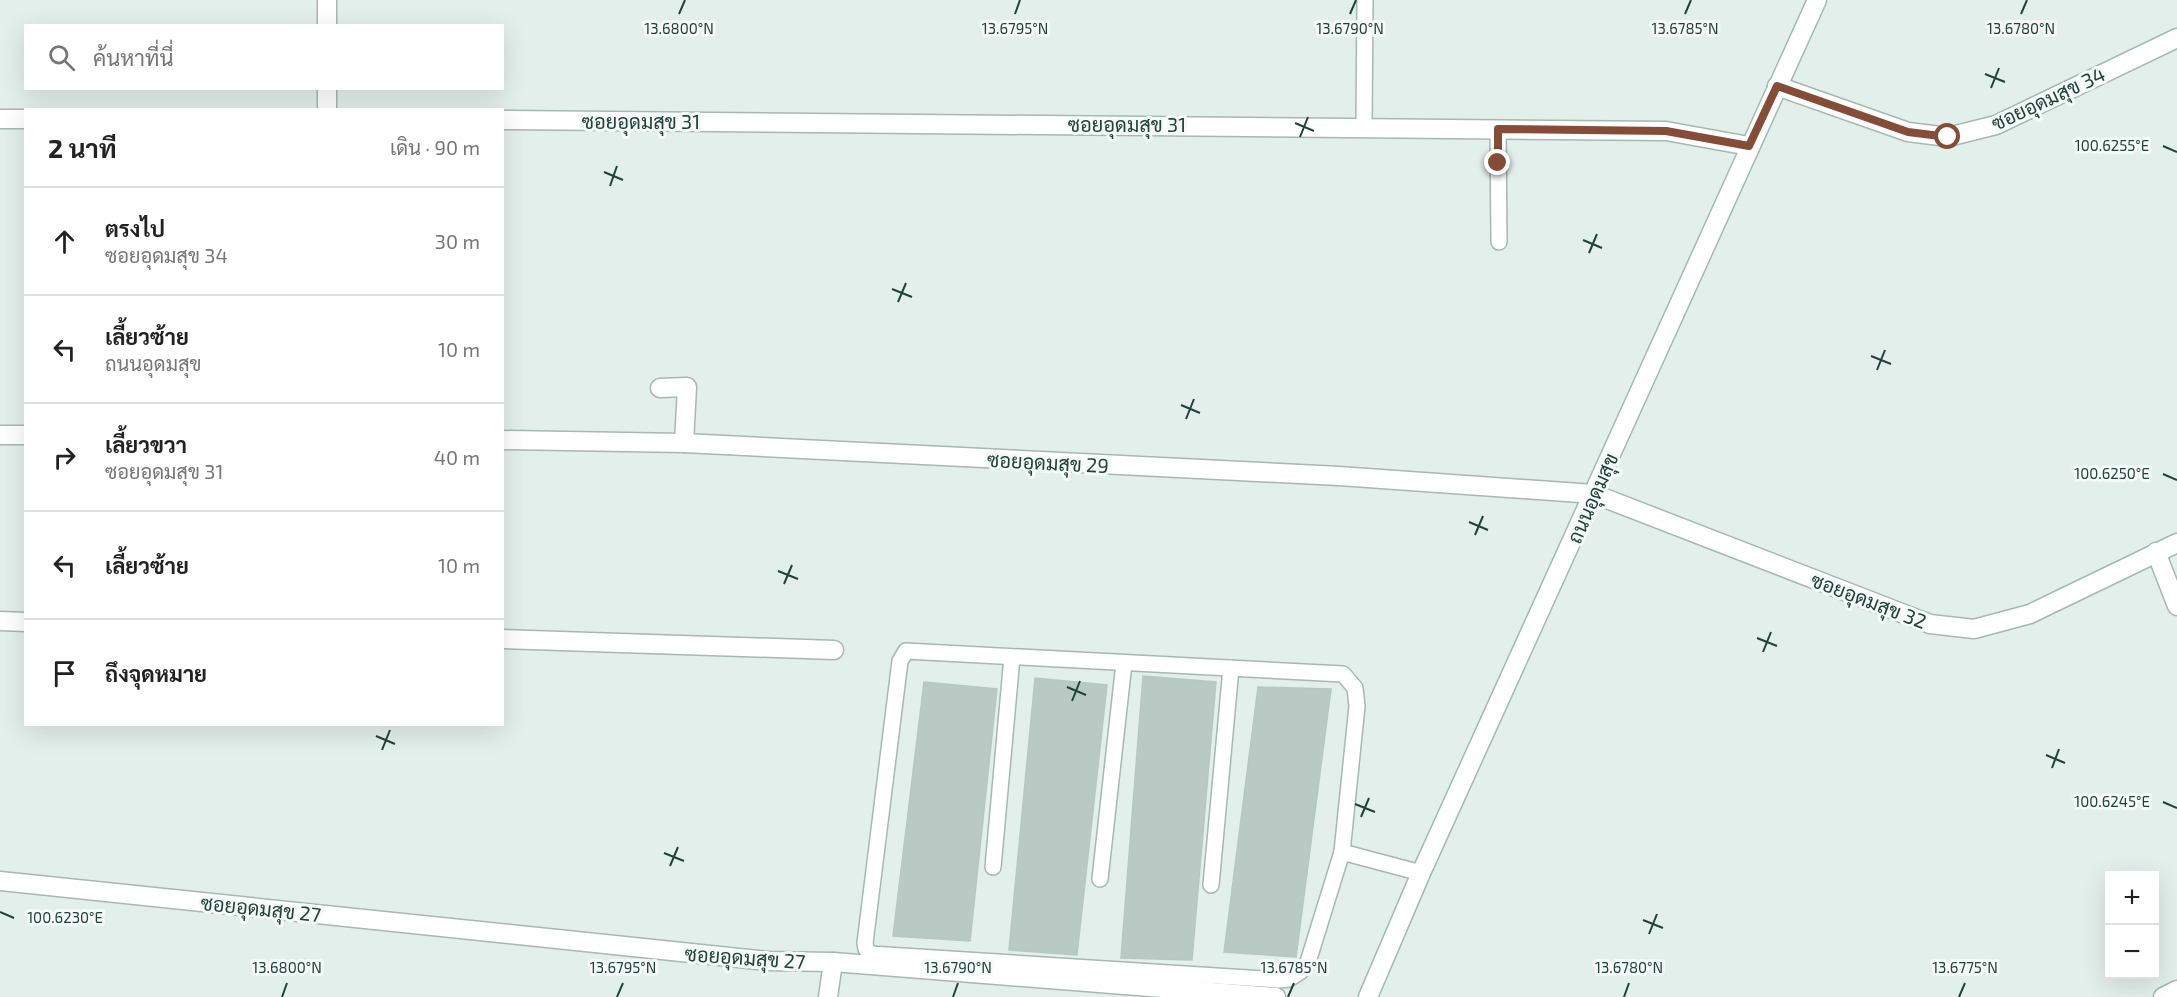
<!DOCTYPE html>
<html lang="th">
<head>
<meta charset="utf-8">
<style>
  :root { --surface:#fff; --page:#f2f2f2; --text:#222; --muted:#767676; --line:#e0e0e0 }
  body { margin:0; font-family:"Exo 2",Sarabun,sans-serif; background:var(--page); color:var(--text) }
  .controls { position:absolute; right:18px; bottom:18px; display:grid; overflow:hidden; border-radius:0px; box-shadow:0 6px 24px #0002 }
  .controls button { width:54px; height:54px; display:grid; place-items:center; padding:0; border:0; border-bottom:2px solid var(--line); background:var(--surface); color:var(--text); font:30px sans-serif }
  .stop { position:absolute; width:18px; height:18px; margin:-14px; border:4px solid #854d37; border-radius:50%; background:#fff }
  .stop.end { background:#854d37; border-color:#fff; box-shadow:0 2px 6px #0008 }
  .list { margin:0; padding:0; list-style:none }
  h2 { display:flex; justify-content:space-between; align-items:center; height:78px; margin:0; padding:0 24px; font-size:26px }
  h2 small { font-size:20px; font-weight:400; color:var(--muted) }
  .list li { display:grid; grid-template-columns:39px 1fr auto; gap:18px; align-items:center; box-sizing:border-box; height:108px; padding:0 24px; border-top:2px solid var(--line) }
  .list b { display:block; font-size:22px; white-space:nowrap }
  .list p { margin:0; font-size:20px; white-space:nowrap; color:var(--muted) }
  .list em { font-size:20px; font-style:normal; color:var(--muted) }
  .icon { flex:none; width:33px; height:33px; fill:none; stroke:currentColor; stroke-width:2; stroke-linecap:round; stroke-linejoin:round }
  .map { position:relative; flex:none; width:2177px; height:997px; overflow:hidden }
  .search { position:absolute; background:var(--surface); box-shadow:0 6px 24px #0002; left:24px; top:24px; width:480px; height:66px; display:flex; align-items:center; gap:15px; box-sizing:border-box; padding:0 21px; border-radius:0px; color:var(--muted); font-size:22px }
  .panel { position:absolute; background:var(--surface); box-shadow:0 6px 24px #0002; left:24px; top:108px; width:480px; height:618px; border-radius:0px }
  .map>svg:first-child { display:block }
  .building { fill:#b8cac3; stroke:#b5c9c1; stroke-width:1.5 }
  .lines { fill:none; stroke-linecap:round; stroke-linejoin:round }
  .service-casing { stroke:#a5b8b2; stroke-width:18 }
  .minor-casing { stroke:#a5b8b2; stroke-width:21 }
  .secondary-casing { stroke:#a1bbb3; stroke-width:21 }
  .service { stroke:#fff; stroke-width:15 }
  .minor { stroke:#fff; stroke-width:18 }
  .secondary { stroke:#fff; stroke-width:18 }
  .route { stroke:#854d37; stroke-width:8 }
  .ticks { fill:none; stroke:#21423b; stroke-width:2 }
  .labels { text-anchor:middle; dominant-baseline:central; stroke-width:6; stroke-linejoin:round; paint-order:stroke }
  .street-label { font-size:20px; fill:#21423b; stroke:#f5faf8 }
  .ticks-label { font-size:15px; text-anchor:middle; fill:#21423b; stroke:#f5faf8; stroke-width:6; stroke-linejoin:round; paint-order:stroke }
</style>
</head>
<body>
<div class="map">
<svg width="2177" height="997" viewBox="0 0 2177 997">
  <rect width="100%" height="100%" fill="#e3efea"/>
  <g class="building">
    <path d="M 1143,676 L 1216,682 L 1192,960 L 1121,958 Z"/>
    <path d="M 1035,678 L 1107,685 L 1077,955 L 1009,950 Z"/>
    <path d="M 924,682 L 997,689 L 970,941 L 893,936 Z"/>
    <path d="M 1258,687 L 1331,689 L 1296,957 L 1224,952 Z"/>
  </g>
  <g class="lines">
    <g class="service-casing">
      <g id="service">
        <path d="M 1364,126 L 1365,0"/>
        <path d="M 1498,129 L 1499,242"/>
        <path d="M 906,651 L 1343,674 L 1355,688 L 1357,706 L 1342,852 L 1308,962 L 1300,972 L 1289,979 L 1279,980 L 871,954 L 866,949 L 865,943 L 900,661 Z"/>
        <path d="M 1342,852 L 1421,873"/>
        <path d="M 993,867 L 1012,657"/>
        <path d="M 1100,879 L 1124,663"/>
        <path d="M 1211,885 L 1231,668"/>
      </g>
    </g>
    <g class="minor-casing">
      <g id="minor">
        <path d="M 327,0 L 327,26"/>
        <path d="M 1777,86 L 1908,132 L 1948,137 L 1996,125 L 2177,38"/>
        <path d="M 327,88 L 327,110"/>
        <path d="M 0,119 L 26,119"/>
        <path d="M 502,120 L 1666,131 L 1749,146"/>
        <path d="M 660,388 L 687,387 L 684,443"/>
        <path d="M 0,435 L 26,435"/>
        <path d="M 502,440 L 684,443 L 1339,476 L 1594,494 L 1930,624 L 1974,629 L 2030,614 L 2177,543"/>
        <path d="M 2156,552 L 2177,606"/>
        <path d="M 0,621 L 26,622"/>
        <path d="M 502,639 L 834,650"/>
        <path d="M 0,881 L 768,961 L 833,962 L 1276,997"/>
        <path d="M 828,997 L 833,962"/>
        <path d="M 2163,997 L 2177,990"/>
      </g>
    </g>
    <g class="secondary-casing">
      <path id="secondary" d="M 1368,997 L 1421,873 L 1817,0"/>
    </g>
    <use href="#service" class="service"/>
    <use href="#minor" class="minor"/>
    <use href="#secondary" class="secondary"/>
  </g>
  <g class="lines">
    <path class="route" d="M 1498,163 L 1498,129 L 1666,131 L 1749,146 L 1777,86 L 1908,132 L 1948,137"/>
  </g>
  <path class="ticks" d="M 679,14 L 685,0M 1015,14 L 1020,0M 1350,14 L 1356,0M 1685,14 L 1691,0M 2021,14 L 2027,0M 1985,74 L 2005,82M 1991,88 L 1999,68M 1295,123 L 1314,131M 1300,137 L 1308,117M 2163,146 L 2177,152M 604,172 L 623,180M 610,186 L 617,166M 1583,240 L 1602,248M 1589,253 L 1597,234M 892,289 L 912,297M 898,302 L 906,283M 1871,356 L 1891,364M 1877,370 L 1885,350M 1181,405 L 1200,413M 1186,419 L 1194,399M 2163,474 L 2177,480M 1469,522 L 1488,530M 1475,535 L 1483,516M 778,571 L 798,579M 784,584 L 792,565M 1757,638 L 1777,646M 1763,652 L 1771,632M 1067,687 L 1086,695M 1072,701 L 1080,681M 376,736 L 395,744M 382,750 L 390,730M 2046,755 L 2065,763M 2052,768 L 2059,749M 2163,802 L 2177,808M 1355,804 L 1375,812M 1361,817 L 1369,798M 664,853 L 684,861M 670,866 L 678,847M 0,912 L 14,918M 1643,920 L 1663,928M 1649,934 L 1657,914M 282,997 L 287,983M 617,997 L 623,983M 953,997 L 958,983M 1288,997 L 1294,983M 1624,997 L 1629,983M 1959,997 L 1965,983"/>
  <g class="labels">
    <g class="street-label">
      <text transform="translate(2048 98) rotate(-25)">ซอยอุดมสุข 34</text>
      <text x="641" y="121">ซอยอุดมสุข 31</text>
      <text x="1127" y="124">ซอยอุดมสุข 31</text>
      <text transform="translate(1048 462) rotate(3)">ซอยอุดมสุข 29</text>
      <text transform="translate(1592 498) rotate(-66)">ถนนอุดมสุข</text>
      <text transform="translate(1869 600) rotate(21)">ซอยอุดมสุข 32</text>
      <text transform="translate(261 908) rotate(6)">ซอยอุดมสุข 27</text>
      <text transform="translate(745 957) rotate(4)">ซอยอุดมสุข 27</text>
    </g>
  </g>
  <g class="ticks-label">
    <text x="679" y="34">13.6800°N</text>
    <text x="1015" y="34">13.6795°N</text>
    <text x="1350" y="34">13.6790°N</text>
    <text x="1685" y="34">13.6785°N</text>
    <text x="2021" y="34">13.6780°N</text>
    <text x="2112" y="151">100.6255°E</text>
    <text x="2112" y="479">100.6250°E</text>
    <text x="2112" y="807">100.6245°E</text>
    <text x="65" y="923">100.6230°E</text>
    <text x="287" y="973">13.6800°N</text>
    <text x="623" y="973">13.6795°N</text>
    <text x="958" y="973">13.6790°N</text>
    <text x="1294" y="973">13.6785°N</text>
    <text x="1629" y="973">13.6780°N</text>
    <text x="1965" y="973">13.6775°N</text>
  </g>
</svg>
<div class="controls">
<button>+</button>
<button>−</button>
</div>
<div class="stop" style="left:1948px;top:137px"></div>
<div class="stop end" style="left:1498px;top:163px"></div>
<div class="search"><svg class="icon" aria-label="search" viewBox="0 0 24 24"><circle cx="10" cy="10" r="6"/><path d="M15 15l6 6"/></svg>ค้นหาที่นี่</div>
<section class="panel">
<h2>2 นาที<small>เดิน · 90 m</small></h2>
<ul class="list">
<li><svg class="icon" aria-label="ahead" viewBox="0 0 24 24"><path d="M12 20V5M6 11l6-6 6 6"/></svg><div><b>ตรงไป</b><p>ซอยอุดมสุข 34</p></div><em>30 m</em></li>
<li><svg class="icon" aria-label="left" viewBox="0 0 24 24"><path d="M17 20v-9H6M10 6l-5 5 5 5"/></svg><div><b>เลี้ยวซ้าย</b><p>ถนนอุดมสุข</p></div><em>10 m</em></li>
<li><svg class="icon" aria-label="right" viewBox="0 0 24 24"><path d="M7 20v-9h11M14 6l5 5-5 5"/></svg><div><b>เลี้ยวขวา</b><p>ซอยอุดมสุข 31</p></div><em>40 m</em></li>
<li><svg class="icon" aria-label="left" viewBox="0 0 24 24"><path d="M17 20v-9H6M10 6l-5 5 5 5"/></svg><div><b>เลี้ยวซ้าย</b></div><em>10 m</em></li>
<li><svg class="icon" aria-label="arrive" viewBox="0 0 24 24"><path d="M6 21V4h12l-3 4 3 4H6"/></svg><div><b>ถึงจุดหมาย</b></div></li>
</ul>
</section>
</div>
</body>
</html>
